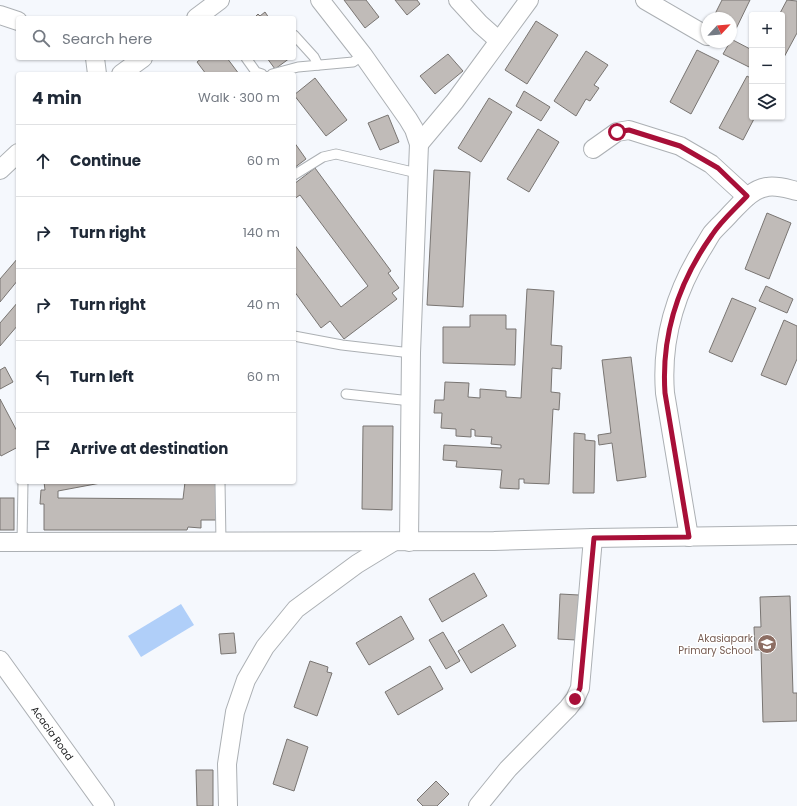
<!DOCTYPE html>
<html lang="en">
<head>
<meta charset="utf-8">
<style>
  :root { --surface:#fff; --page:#f6f6f7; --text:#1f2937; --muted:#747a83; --line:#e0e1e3 }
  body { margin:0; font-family:Poppins,sans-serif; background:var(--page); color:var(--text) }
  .controls { position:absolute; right:12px; top:12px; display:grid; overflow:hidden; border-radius:4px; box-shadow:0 1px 3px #0004 }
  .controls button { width:36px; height:36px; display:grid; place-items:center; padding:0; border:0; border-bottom:1px solid var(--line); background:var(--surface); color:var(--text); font:20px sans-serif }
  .compass { position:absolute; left:701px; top:12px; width:36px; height:36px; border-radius:50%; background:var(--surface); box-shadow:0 1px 3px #0004; rotate:64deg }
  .stop { position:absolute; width:12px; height:12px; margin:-9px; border:3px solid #a80f38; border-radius:50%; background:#fff }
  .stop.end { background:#a80f38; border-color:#fff; box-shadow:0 1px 4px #0008 }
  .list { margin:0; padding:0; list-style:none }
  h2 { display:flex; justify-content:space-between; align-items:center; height:52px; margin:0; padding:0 16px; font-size:17px }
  h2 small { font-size:13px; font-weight:400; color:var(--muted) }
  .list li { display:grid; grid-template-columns:26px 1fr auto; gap:12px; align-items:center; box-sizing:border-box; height:72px; padding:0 16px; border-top:1px solid var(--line) }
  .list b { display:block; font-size:15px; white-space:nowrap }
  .list em { font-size:13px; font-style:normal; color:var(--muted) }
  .icon { flex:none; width:22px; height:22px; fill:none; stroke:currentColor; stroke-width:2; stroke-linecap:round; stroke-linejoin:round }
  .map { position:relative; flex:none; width:797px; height:806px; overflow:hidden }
  .search { position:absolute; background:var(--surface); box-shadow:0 1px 3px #0004; left:16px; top:16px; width:280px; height:44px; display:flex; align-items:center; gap:10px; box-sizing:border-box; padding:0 14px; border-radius:4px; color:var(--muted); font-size:15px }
  .panel { position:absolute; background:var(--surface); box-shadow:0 1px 3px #0004; left:16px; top:72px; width:280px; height:412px; border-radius:4px }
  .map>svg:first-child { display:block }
  .water { fill:#b0cff9 }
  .building { fill:#c0bbb8; stroke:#797572 }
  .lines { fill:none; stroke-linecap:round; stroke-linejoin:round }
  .service-casing { stroke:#acb0b4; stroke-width:11 }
  .minor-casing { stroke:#acb0b4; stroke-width:20 }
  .service { stroke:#fff; stroke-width:9 }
  .minor { stroke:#fff; stroke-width:18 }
  .route { stroke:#a80f38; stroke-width:5 }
  .labels { text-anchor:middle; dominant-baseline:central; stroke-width:3; stroke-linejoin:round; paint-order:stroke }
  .education-label { font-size:10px; fill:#785e54; stroke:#fff; text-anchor:end }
  .street-label { font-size:10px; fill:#191a1b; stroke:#fff }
</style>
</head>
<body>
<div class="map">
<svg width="797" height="806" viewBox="0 0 797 806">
  <rect width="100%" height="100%" fill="#f5f8fd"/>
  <path class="water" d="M 181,604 L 194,625 L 141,657 L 128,636 Z"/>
  <g class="building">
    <path d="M 344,0 L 366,0 L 379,17 L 365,28 Z"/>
    <path d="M 395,0 L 417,0 L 420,4 L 407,15 Z"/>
    <path d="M 722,0 L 750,0 L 734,33 L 731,31 L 731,18 L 713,18 Z"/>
    <path d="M 787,0 L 797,1 L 797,33 L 783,59 L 782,58 L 782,15 L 779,15 Z"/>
    <path d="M 265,12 L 269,18 L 254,18 L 258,14 L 260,16 Z"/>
    <path d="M 536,21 L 558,35 L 527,84 L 505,70 Z"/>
    <path d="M 731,39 L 752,50 L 752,62 L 749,67 L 723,54 L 730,42 L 731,42 Z"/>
    <path d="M 697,50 L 719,61 L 691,114 L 670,102 Z"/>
    <path d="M 586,51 L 608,65 L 594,85 L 599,88 L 590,101 L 586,99 L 576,116 L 554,101 Z"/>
    <path d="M 448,54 L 463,71 L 435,94 L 420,76 Z"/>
    <path d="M 202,58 L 227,58 L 239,74 L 206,74 L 197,62 Z"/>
    <path d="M 267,58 L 290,58 L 275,69 Z"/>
    <path d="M 747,76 L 752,79 L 752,117 L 755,117 L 743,140 L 719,128 Z"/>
    <path d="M 315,78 L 347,120 L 326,136 L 294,95 Z"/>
    <path d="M 524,91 L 550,107 L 541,121 L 516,106 Z"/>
    <path d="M 489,98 L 512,112 L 481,162 L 458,148 Z"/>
    <path d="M 388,115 L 399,142 L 380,150 L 368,123 Z"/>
    <path d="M 538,129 L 559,142 L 529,192 L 507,179 Z"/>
    <path d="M 294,142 L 306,159 L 294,168 Z"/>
    <path d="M 315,168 L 391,271 L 388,273 L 399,288 L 392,293 L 397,299 L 344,339 L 330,321 L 321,328 L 294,291 L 294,244 L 341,307 L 368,286 L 300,195 L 294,199 L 294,184 Z"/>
    <path d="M 434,170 L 470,172 L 463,307 L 427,305 Z"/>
    <path d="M 767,213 L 791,223 L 769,279 L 745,269 Z"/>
    <path d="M 18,258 L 18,280 L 0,302 L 0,279 Z"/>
    <path d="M 766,286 L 793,299 L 787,313 L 759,301 Z"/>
    <path d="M 527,289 L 554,291 L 551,345 L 562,346 L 561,369 L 552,368 L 551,392 L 560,393 L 559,410 L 553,409 L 549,484 L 524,483 L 524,479 L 519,479 L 519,489 L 500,488 L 502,470 L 456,467 L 457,461 L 443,460 L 444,445 L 501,448 L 501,445 L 491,444 L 492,437 L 475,436 L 475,430 L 471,429 L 471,437 L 456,436 L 456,429 L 441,428 L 442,413 L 434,413 L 435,400 L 444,400 L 445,382 L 469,383 L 468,397 L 480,398 L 480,389 L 506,391 L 506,397 L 521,398 Z"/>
    <path d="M 732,298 L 756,308 L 732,362 L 709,352 Z"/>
    <path d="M 18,302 L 18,325 L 0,346 L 0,323 Z"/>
    <path d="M 470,315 L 506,315 L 506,329 L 516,329 L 515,365 L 443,363 L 443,327 L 470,327 Z"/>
    <path d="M 784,320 L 797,326 L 797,359 L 786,385 L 761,375 Z"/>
    <path d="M 631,357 L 646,477 L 617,481 L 612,443 L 599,445 L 598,435 L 611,433 L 602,360 Z"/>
    <path d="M 5,367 L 13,382 L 0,389 L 0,370 Z"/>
    <path d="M 0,399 L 18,433 L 18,447 L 1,456 L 0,454 Z"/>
    <path d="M 363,426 L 393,426 L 392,510 L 362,509 Z"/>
    <path d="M 574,433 L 585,434 L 585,440 L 595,441 L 594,493 L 573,493 Z"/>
    <path d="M 44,482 L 106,482 L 58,491 L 58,498 L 183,499 L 185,482 L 216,482 L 216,520 L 201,520 L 201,528 L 188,527 L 187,530 L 44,530 L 44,504 L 40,504 L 41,490 L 45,490 Z"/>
    <rect x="0" y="498" width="14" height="32"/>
    <path d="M 474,573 L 487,596 L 442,622 L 429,599 Z"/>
    <path d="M 560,594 L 579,595 L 576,640 L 558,639 Z"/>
    <path d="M 790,596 L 793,693 L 797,693 L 797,721 L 763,722 L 761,650 L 755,650 L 754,627 L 761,627 L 760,597 Z"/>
    <path d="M 401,616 L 414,639 L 369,665 L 356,643 Z"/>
    <path d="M 503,624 L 516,646 L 471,673 L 458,651 Z"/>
    <path d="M 443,632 L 460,661 L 446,669 L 429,640 Z"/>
    <path d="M 234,633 L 236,653 L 221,654 L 219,634 Z"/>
    <path d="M 310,661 L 328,667 L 327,672 L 332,673 L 317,716 L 294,707 Z"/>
    <path d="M 430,666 L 443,689 L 398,715 L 385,692 Z"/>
    <path d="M 287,739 L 308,747 L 294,791 L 273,784 Z"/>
    <path d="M 196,770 L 213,770 L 213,806 L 197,806 Z"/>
    <path d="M 436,781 L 449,794 L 437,806 L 423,806 L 417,800 Z"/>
  </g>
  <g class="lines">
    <g class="service-casing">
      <g id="service">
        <path d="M 294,35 L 314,57 L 318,65"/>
        <path d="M 246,58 L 256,72 L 262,74"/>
        <path d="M 272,74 L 298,67 L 353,62 L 363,55"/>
        <path d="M 294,175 L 323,157 L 336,154 L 417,173"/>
        <path d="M 294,336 L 342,345 L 411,353"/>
        <path d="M 346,394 L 411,401"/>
        <path d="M 220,482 L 221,542"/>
        <path d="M 22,542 L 23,482"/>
      </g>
    </g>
    <g class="minor-casing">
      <g id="minor">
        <path d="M 320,0 L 363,55 L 408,119 L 414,129 L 419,144 L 411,353 L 409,542"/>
        <path d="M 458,0 L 480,24 L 498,40"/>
        <path d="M 645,0 L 707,36"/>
        <path d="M 0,15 L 18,21"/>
        <path d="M 196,18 L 220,0"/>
        <path d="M 95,58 L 97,74"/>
        <path d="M 121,74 L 143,58"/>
        <path d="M 419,144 L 455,101 L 529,0"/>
        <path d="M 593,149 L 617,132 L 629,130 L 680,146 L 711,164 L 747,197"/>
        <path d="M 0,170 L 18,153"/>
        <path d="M 689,537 L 665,393 C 661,341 674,295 701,251 C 705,245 708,239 712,233 C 718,226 725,220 731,213 C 741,203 752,189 767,187 C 777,185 788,189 797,191"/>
        <path d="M 0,542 L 494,541 L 593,538 L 797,535"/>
        <path id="s1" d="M 0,660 L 105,806"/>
        <path d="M 228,806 L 227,764 L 235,712 L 246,680 L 265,647 L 296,609 L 357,564 L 393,542"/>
        <path d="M 478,806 L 508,769 L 568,708 L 575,699 L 580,688 L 593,538"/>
      </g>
    </g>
    <use href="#service" class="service"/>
    <use href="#minor" class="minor"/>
  </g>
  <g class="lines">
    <path class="route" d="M 575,699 L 580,688 L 594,538 L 689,537 L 665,393 C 661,334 678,283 712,235 C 721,221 735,209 747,196 L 718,168 L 680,146 L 629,130 L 617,132"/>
  </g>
  <defs>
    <g id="school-disc" transform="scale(1)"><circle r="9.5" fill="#8d6e63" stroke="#fff"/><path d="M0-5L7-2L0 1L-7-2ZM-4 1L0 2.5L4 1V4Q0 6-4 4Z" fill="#fff"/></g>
  </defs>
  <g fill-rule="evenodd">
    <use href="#school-disc" x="767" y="644"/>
  </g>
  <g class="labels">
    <g class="education-label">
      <text x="753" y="638">Akasiapark<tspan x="753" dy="12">Primary School</tspan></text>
    </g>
    <g class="street-label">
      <text stroke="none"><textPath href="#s1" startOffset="90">Acacia Road</textPath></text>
    </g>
  </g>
</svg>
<div class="controls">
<button>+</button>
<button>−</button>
<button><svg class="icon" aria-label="layers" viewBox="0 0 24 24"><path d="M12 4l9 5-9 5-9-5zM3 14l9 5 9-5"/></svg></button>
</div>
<svg class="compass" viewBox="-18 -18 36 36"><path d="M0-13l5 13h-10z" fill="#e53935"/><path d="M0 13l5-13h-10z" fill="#747a83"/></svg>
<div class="stop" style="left:617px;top:132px"></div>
<div class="stop end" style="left:575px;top:699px"></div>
<div class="search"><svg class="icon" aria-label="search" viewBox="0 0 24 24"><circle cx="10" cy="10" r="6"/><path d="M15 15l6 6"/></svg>Search here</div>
<section class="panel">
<h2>4 min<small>Walk · 300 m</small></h2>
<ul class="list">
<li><svg class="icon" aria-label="ahead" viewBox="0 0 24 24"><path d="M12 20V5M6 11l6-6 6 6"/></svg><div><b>Continue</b></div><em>60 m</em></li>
<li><svg class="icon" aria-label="right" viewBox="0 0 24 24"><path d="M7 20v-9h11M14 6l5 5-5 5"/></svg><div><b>Turn right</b></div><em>140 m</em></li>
<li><svg class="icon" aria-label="right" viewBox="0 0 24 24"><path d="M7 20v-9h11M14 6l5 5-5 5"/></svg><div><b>Turn right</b></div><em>40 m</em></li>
<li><svg class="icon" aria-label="left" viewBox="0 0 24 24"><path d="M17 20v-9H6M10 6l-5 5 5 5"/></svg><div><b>Turn left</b></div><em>60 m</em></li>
<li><svg class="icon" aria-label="arrive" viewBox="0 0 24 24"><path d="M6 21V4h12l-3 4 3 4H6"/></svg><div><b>Arrive at destination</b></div></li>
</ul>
</section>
</div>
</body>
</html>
